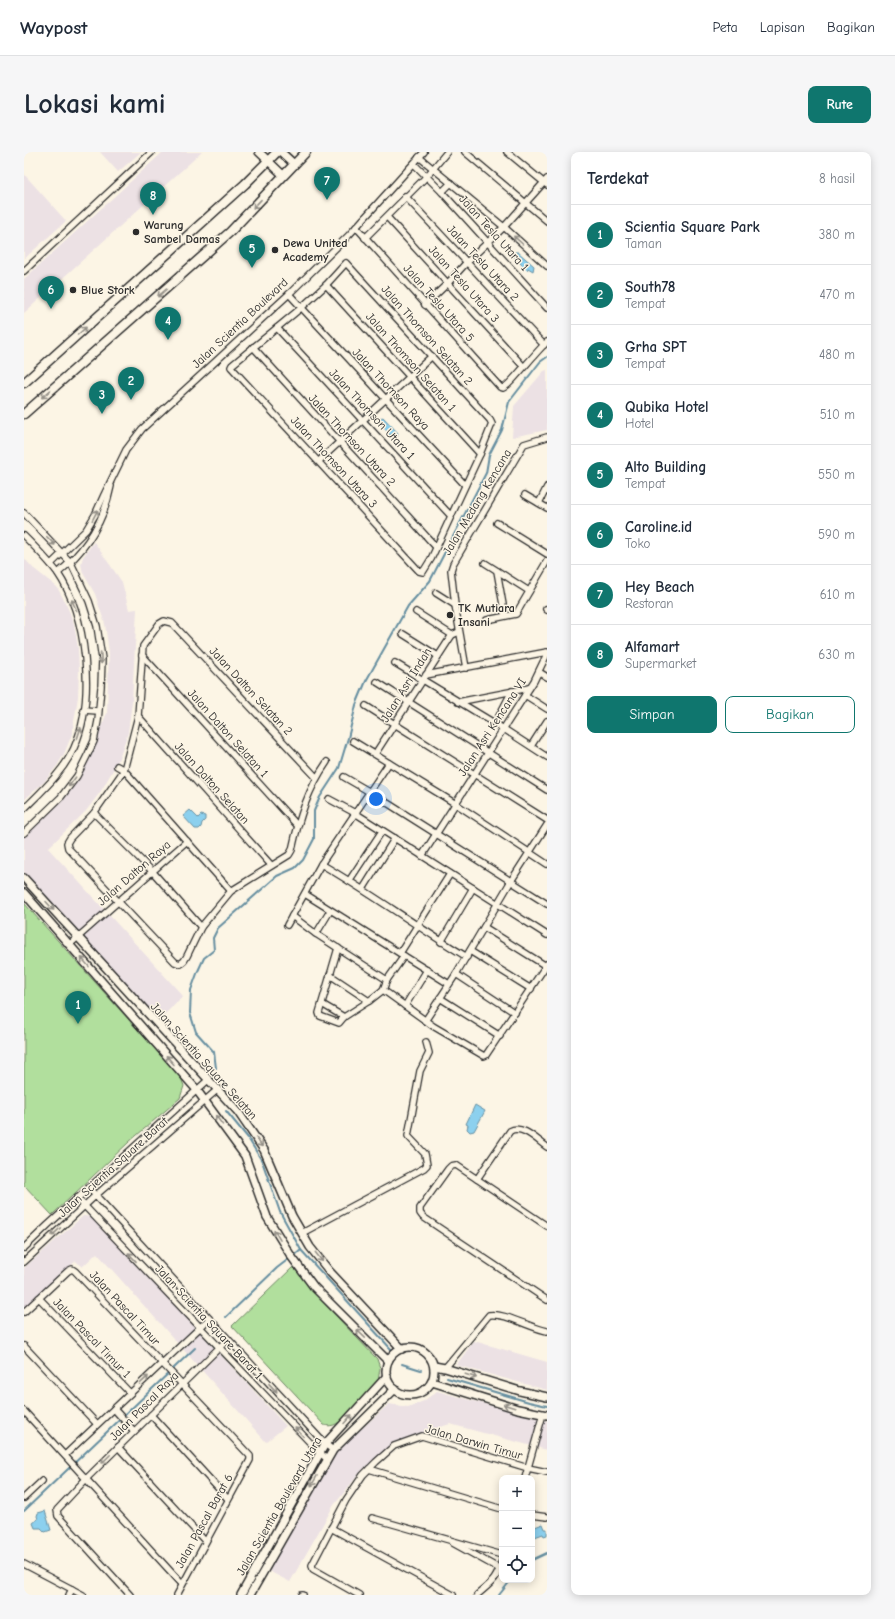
<!DOCTYPE html>
<html lang="id">
<head>
<meta charset="utf-8">
<style>
  :root { --surface:#fff; --page:#f6f6f7; --text:#1f2937; --muted:#747a83; --line:#e0e1e3; --accent:#0f766e }
  body { margin:0; font-family:"Comic Neue",sans-serif; background:var(--page); color:var(--text) }
  .controls { position:absolute; right:12px; bottom:12px; display:grid; overflow:hidden; border-radius:8px; box-shadow:0 2px 10px #0003 }
  .controls button { width:36px; height:36px; display:grid; place-items:center; padding:0; border:0; border-bottom:1px solid var(--line); background:var(--surface); color:var(--text); font:20px sans-serif }
  .you { position:absolute; left:352px; top:647px; width:14px; height:14px; margin:-10px; border:3px solid #fff; border-radius:50%; background:#1a73e8; box-shadow:0 0 0 6px #1a73e833 }
  .badge { display:grid; place-items:center; width:26px; height:26px; border-radius:50%; background:var(--accent); color:#fff; font-size:13px; font-weight:700 }
  .pin { position:absolute; translate:-50% -33px; filter:drop-shadow(0 1px 2px #0008) }
  .pin::after { content:''; position:absolute; top:21px; width:14px; height:12px; background:inherit; clip-path:polygon(0 0,100% 0,50% 100%) }
  .list { margin:0; padding:0; list-style:none }
  h2 { display:flex; justify-content:space-between; align-items:center; height:52px; margin:0; padding:0 16px; font-size:17px }
  h2 small { font-size:13px; font-weight:400; color:var(--muted) }
  .list li { display:grid; grid-template-columns:26px 1fr auto; gap:12px; align-items:center; box-sizing:border-box; height:60px; padding:0 16px; border-top:1px solid var(--line) }
  .list b { display:block; font-size:15px; white-space:nowrap }
  .list p { margin:0; font-size:13px; white-space:nowrap; color:var(--muted) }
  .list em { font-size:13px; font-style:normal; color:var(--muted) }
  .actions { display:flex; gap:8px; padding:12px 16px }
  .actions a { flex:1; padding:9px 0; border:1px solid var(--accent); border-radius:8px; text-align:center; font-size:14px; color:var(--accent) }
  .actions .main { background:var(--accent); color:#fff }
  .icon { flex:none; width:22px; height:22px; fill:none; stroke:currentColor; stroke-width:2; stroke-linecap:round; stroke-linejoin:round }
  .map { position:relative; flex:none; width:523px; height:1443px; overflow:hidden; border-radius:8px }
  header { display:flex; align-items:center; gap:24px; box-sizing:border-box; height:56px; padding:0 20px; background:var(--surface); border-bottom:1px solid var(--line) }
  header strong { font-size:19px }
  nav { display:flex; gap:22px; margin-inline-start:auto; font-size:14px }
  .intro { display:flex; align-items:center; justify-content:space-between; box-sizing:border-box; height:96px; padding:0 24px }
  h1 { margin:0; font-size:28px }
  .button { padding:10px 18px; border-radius:8px; background:var(--accent); color:#fff; font-size:14px; font-weight:700 }
  main { display:flex; gap:24px; padding:0 24px }
  aside { flex:1; background:var(--surface); border-radius:8px; box-shadow:0 2px 10px #0003 }
  .map>svg:first-child { display:block }
  .built { fill:#ece1e4 }
  .green { fill:#b1df9d; stroke:#6e8564 }
  .water { fill:#8cd0ee; stroke:#658ea0 }
  .lines { fill:none; stroke-linecap:round; stroke-linejoin:round }
  .stream { stroke:#658ea0; stroke-width:2 }
  .minor-casing { stroke:#2b2b2b; stroke-width:8 }
  .tertiary-casing { stroke:#2b2b2b; stroke-width:10 }
  .secondary-casing { stroke:#2b2b2b; stroke-width:11 }
  .minor { stroke:#fcf5e5; stroke-width:5.5 }
  .tertiary { stroke:#fcf5e5; stroke-width:7 }
  .secondary { stroke:#fcf5e5; stroke-width:8 }
  .oneway { stroke:#949088 }
  .poi-dot { fill:#2b2b2b; stroke:#fcf5e5; stroke-width:1.5 }
  .labels { text-anchor:middle; dominant-baseline:central; stroke-width:3; stroke-linejoin:round; paint-order:stroke }
  .poi-label { font-size:12px; font-weight:bold; fill:#2b2b2b; stroke:#fcf5e5; text-anchor:start }
  .street-label { font-size:12px; fill:#2b2b2b; stroke:#fcf5e5 }
</style>
</head>
<body>
<header>
<strong>Waypost</strong>
<nav><a>Peta</a><a>Lapisan</a><a>Bagikan</a></nav>
</header>
<div class="intro"><h1>Lokasi kami</h1><a class="button">Rute</a></div>
<main>
<div class="map">
<svg width="523" height="1443" viewBox="0 0 523 1443">
  <rect width="100%" height="100%" fill="#fcf5e5"/>
  <filter id="ink" filterUnits="userSpaceOnUse"><feTurbulence type="fractalNoise" baseFrequency=".025" numOctaves="2"/><feDisplacementMap in="SourceGraphic" scale="8" xChannelSelector="R" yChannelSelector="G"/><feConvolveMatrix kernelMatrix="1 2 1 2 8 2 1 2 1" color-interpolation-filters="sRGB"/></filter>
  <g filter="url(#ink)">
    <g class="built">
      <path d="M 76,0 L 117,0 L 94,20 Z"/>
      <path d="M 139,0 L 178,0 L 0,161 L 0,127 Z"/>
      <path d="M 0,22 L 42,69 L 0,107 Z"/>
      <path d="M 523,218 L 523,278 L 488,285 L 490,254 L 520,219 Z"/>
      <path d="M 70,390 L 98,430 L 105,458 L 113,457 L 108,549 L 104,581 L 93,611 L 77,639 L 62,659 L 24,696 L 159,844 L 134,869 L 71,802 L 0,720 L 0,684 L 41,645 L 57,621 L 83,561 L 85,500 L 81,472 L 71,442 L 59,421 L 57,412 L 59,405 Z"/>
      <path d="M 0,406 L 9,416 L 33,435 L 39,446 L 46,461 L 50,473 L 54,495 L 55,518 L 54,545 L 48,582 L 40,602 L 33,614 L 20,630 L 0,648 Z"/>
      <path d="M 59,1064 L 70,1065 L 262,1274 L 242,1290 L 73,1101 L 58,1115 L 52,1109 L 0,1156 L 0,1116 Z"/>
      <path d="M 450,1189 L 523,1210 L 523,1238 L 432,1213 Z"/>
      <path d="M 413,1239 L 523,1269 L 523,1298 L 426,1272 L 370,1290 L 338,1318 L 310,1353 L 266,1430 L 241,1417 L 291,1327 L 314,1298 L 365,1252 L 384,1255 L 400,1249 Z"/>
    </g>
    <g class="green">
      <path d="M 0,751 L 157,926 L 160,934 L 156,946 L 105,990 L 28,1063 L 0,1033 Z"/>
      <path d="M 269,1115 L 296,1147 L 353,1207 L 356,1216 L 354,1230 L 317,1269 C 311,1273 307,1275 300,1273 L 208,1174 Z"/>
    </g>
    <g class="water">
      <path d="M 491,100 L 494,100 L 510,114 L 509,119 L 504,116 L 503,118 L 490,105 L 489,102 Z"/>
      <path d="M 359,265 L 374,281 L 373,285 L 368,282 L 367,284 L 355,270 L 355,267 Z"/>
      <path d="M 166,658 L 174,666 L 177,663 L 181,664 L 181,668 L 178,671 L 177,675 L 175,677 L 171,677 L 159,664 Z"/>
      <path d="M 451,953 L 461,959 L 450,979 L 446,980 L 443,977 L 444,973 L 442,972 Z"/>
      <path d="M 21,1359 L 27,1378 L 21,1380 L 17,1376 L 11,1376 L 9,1371 L 14,1367 L 13,1364 L 14,1361 Z"/>
      <path d="M 519,1372 L 521,1377 L 523,1377 L 523,1383 L 520,1384 L 519,1382 L 508,1386 L 508,1376 Z"/>
    </g>
    <g class="lines">
      <g class="stream">
        <path d="M 192,916 L 190,900 L 172,880 L 166,861 L 167,838 L 174,819 L 180,806 L 190,798 L 189,786 L 194,776 L 253,724 L 271,716 L 279,708 L 290,687 L 290,659 L 296,645 L 315,616 L 324,586 L 332,553 L 342,529 L 384,454 L 406,429 L 462,321 L 465,303 L 478,278 L 485,250 L 516,210 L 523,205"/>
        <path d="M 202,959 L 224,986 L 238,1009 L 256,1060 L 277,1098 L 367,1197"/>
        <path d="M 270,1104 L 277,1098"/>
        <path d="M 202,1165 L 253,1116 L 266,1106"/>
        <path d="M 378,1212 L 397,1218"/>
        <path d="M 423,1226 L 505,1250 L 523,1254"/>
        <path d="M 0,1359 L 171,1196"/>
        <path d="M 508,1408 L 523,1401"/>
        <path d="M 475,1443 L 487,1428"/>
      </g>
      <g class="minor-casing">
        <g id="minor">
          <path d="M 441,0 L 523,69"/>
          <path d="M 483,0 L 523,33"/>
          <path d="M 395,5 L 480,75 L 523,114"/>
          <path d="M 390,12 L 418,40 L 523,156"/>
          <path d="M 418,40 L 427,31"/>
          <path d="M 381,44 L 520,193"/>
          <path d="M 363,65 L 499,214"/>
          <path d="M 332,75 L 476,235 L 479,236 C 485,235 513,198 523,190"/>
          <path d="M 341,86 L 403,24 L 423,0"/>
          <path d="M 322,111 L 466,268 L 468,272 L 456,302 L 407,407 L 399,420 L 395,419 L 207,215 L 208,213 L 277,156 L 302,133 Z"/>
          <path d="M 0,119 L 128,0"/>
          <path d="M 302,133 L 456,302"/>
          <path d="M 265,142 L 441,333"/>
          <path d="M 401,153 L 424,131 L 443,110 L 480,75 L 523,27"/>
          <path d="M 253,176 L 427,364"/>
          <path d="M 229,195 L 412,395"/>
          <path d="M 295,309 L 408,204"/>
          <path d="M 501,343 L 523,356"/>
          <path d="M 515,351 L 523,335"/>
          <path d="M 0,361 L 47,411 L 65,449 L 73,474 L 78,507 L 77,535 L 74,569 L 70,589 L 64,602 L 53,624 L 37,645 L 0,681"/>
          <path d="M 473,371 L 523,402"/>
          <path d="M 0,384 C 11,395 23,407 33,420 C 63,464 72,546 50,596 C 39,620 19,638 0,657"/>
          <path d="M 461,411 L 505,439"/>
          <path d="M 27,412 L 62,378 L 71,363 L 80,343 L 102,298 L 118,277 L 265,142 L 325,83 L 400,0"/>
          <path d="M 473,419 L 481,464"/>
          <path d="M 34,421 C 62,398 80,370 87,334"/>
          <path d="M 412,441 L 431,453"/>
          <path d="M 522,457 L 523,458"/>
          <path d="M 392,460 L 428,483"/>
          <path d="M 463,468 L 492,462 L 523,409"/>
          <path d="M 379,482 L 414,504"/>
          <path d="M 118,503 L 273,673"/>
          <path d="M 371,511 L 480,577 L 523,605"/>
          <path d="M 442,516 L 431,453 L 427,418 L 429,412 L 500,292 L 523,285"/>
          <path d="M 515,520 L 523,525"/>
          <path d="M 402,523 L 523,500"/>
          <path d="M 353,530 L 523,638"/>
          <path d="M 501,543 L 523,557"/>
          <path d="M 434,550 L 505,536"/>
          <path d="M 342,554 L 523,668"/>
          <path d="M 59,558 L 74,559"/>
          <path d="M 114,564 L 247,713"/>
          <path d="M 475,564 L 488,539"/>
          <path d="M 329,589 L 432,652 L 523,712"/>
          <path d="M 507,594 L 523,569"/>
          <path d="M 351,602 L 428,483 L 435,480"/>
          <path d="M 93,614 L 100,618 L 207,739"/>
          <path d="M 292,625 L 148,471 L 140,469 L 135,472 L 119,494 L 114,564 L 100,618 L 70,661 L 46,686 L 43,691 L 44,696 L 151,810 L 156,812 L 160,809 L 163,804 L 177,775 L 207,739 L 265,703 L 268,698 C 275,666 284,637 303,610"/>
          <path d="M 320,625 L 346,640 L 523,752"/>
          <path d="M 305,647 L 331,661 L 523,783"/>
          <path d="M 70,661 L 128,719 L 177,775"/>
          <path d="M 398,704 L 510,529 L 523,502"/>
          <path d="M 297,712 C 347,741 393,775 443,805"/>
          <path d="M 325,729 L 358,679"/>
          <path d="M 339,737 L 371,686"/>
          <path d="M 281,742 L 425,832"/>
          <path d="M 268,764 L 292,782 L 363,828"/>
          <path d="M 263,773 L 297,712 L 365,611"/>
          <path d="M 460,775 L 522,814"/>
          <path d="M 292,782 L 306,759"/>
          <path d="M 417,790 L 449,736"/>
          <path d="M 45,793 L 163,689"/>
          <path d="M 314,796 L 295,861 L 296,864 L 315,871 L 320,865 L 345,849 L 359,838 L 409,874 L 460,904 L 462,903 L 523,812"/>
          <path d="M 446,799 L 507,837"/>
          <path d="M 376,801 L 426,722"/>
          <path d="M 432,822 L 491,861"/>
          <path d="M 306,823 L 345,849"/>
          <path d="M 359,838 L 363,828 L 380,804"/>
          <path d="M 416,846 L 476,884"/>
          <path d="M 298,852 L 320,865"/>
          <path d="M 381,854 L 403,818"/>
          <path d="M 401,869 L 432,822 L 487,729 L 523,673"/>
          <path d="M 453,1027 L 486,979 C 498,972 513,988 523,995"/>
          <path d="M 65,1036 L 301,1292 L 309,1298"/>
          <path d="M 53,1046 L 296,1301 L 303,1307"/>
          <path d="M 523,1074 L 432,1013 L 427,1014 L 424,1017 L 396,1056 L 396,1061 L 399,1065 L 523,1148"/>
          <path d="M 278,1081 L 400,1016 L 403,1013 L 401,1002 L 384,984 L 396,919 L 405,901 L 402,890"/>
          <path d="M 0,1096 L 24,1073 L 184,928"/>
          <path d="M 0,1110 L 71,1044 L 193,938"/>
          <path d="M 15,1146 L 106,1241"/>
          <path d="M 0,1160 L 44,1119 L 48,1117 L 51,1119 L 226,1304 L 226,1308 L 153,1443"/>
          <path d="M 0,1194 L 73,1272"/>
          <path d="M 421,1216 L 465,1163 C 479,1160 507,1176 523,1179"/>
          <path d="M 90,1257 L 110,1279"/>
          <path d="M 0,1259 L 158,1432"/>
          <path d="M 127,1263 L 204,1347"/>
          <path d="M 94,1295 L 181,1389"/>
          <path d="M 41,1303 L 185,1167"/>
          <path d="M 345,1317 L 478,1357"/>
          <path d="M 501,1326 L 519,1262"/>
          <path d="M 0,1346 L 18,1329"/>
          <path d="M 508,1363 L 523,1365"/>
          <path d="M 348,1366 L 478,1403"/>
          <path d="M 307,1376 L 429,1443"/>
          <path d="M 429,1391 L 476,1417"/>
          <path d="M 0,1412 L 59,1443"/>
          <path d="M 45,1443 L 48,1437"/>
          <path d="M 106,1443 L 34,1364 L 33,1358 L 62,1327 L 204,1187"/>
          <path d="M 278,1443 L 279,1443"/>
          <path d="M 335,1443 L 289,1417 L 288,1413 L 322,1348 L 339,1323 L 352,1310 L 370,1294 L 398,1284 L 504,1316 L 523,1320"/>
          <path d="M 453,1443 C 468,1430 472,1429 478,1409"/>
        </g>
      </g>
      <g class="tertiary-casing">
        <g id="tertiary">
          <path d="M 235,0 L 259,23"/>
          <path d="M 257,0 L 270,12"/>
          <path d="M 0,726 L 214,960 L 240,998 L 268,1064 L 286,1095 L 306,1120 L 378,1197"/>
          <path d="M 0,741 L 172,937 L 221,1004 L 243,1065 L 267,1104 L 290,1135 L 364,1209"/>
          <circle cx="386" cy="1219" r="24"/>
          <path d="M 410,1214 L 421,1216 L 496,1239 L 523,1245"/>
          <path d="M 408,1230 L 494,1257 L 523,1263"/>
          <path d="M 217,1443 L 301,1292 L 363,1224"/>
          <path d="M 226,1443 L 309,1298 L 371,1237"/>
        </g>
      </g>
      <g class="secondary-casing">
        <g id="secondary">
          <path d="M 0,231 L 221,32 L 253,0"/>
          <path d="M 0,262 L 206,80 L 282,0"/>
        </g>
      </g>
      <use href="#minor" class="minor"/>
      <use href="#tertiary" class="tertiary"/>
      <use href="#secondary" class="secondary"/>
    </g>
    <defs><path id="oneway-shaft" d="M-6 0H5M1.5-3L5.5 0L1.5 3" fill="none" stroke-width="1.6" stroke-linecap="round" stroke-linejoin="round"/></defs>
    <g class="oneway">
      <use href="#oneway-shaft" transform="translate(233 52) rotate(133)"/>
      <use href="#oneway-shaft" transform="translate(494 88) rotate(-138)"/>
      <use href="#oneway-shaft" transform="translate(138 141) rotate(138)"/>
      <use href="#oneway-shaft" transform="translate(58 179) rotate(-42)"/>
      <use href="#oneway-shaft" transform="translate(22 242) rotate(139)"/>
      <use href="#oneway-shaft" transform="translate(71 363) rotate(-63)"/>
      <use href="#oneway-shaft" transform="translate(27 389) rotate(46)"/>
      <use href="#oneway-shaft" transform="translate(50 453) rotate(-114)"/>
      <use href="#oneway-shaft" transform="translate(77 506) rotate(87)"/>
      <use href="#oneway-shaft" transform="translate(55 581) rotate(-72)"/>
      <use href="#oneway-shaft" transform="translate(48 630) rotate(127)"/>
      <use href="#oneway-shaft" transform="translate(26 754) rotate(48)"/>
      <use href="#oneway-shaft" transform="translate(61 810) rotate(-131)"/>
      <use href="#oneway-shaft" transform="translate(146 908) rotate(-131)"/>
      <use href="#oneway-shaft" transform="translate(195 968) rotate(-126)"/>
      <use href="#oneway-shaft" transform="translate(235 990) rotate(55)"/>
      <use href="#oneway-shaft" transform="translate(32 1080) rotate(137)"/>
      <use href="#oneway-shaft" transform="translate(253 1083) rotate(-120)"/>
      <use href="#oneway-shaft" transform="translate(108 1105) rotate(-133)"/>
      <use href="#oneway-shaft" transform="translate(295 1105) rotate(52)"/>
      <use href="#oneway-shaft" transform="translate(337 1182) rotate(-136)"/>
      <use href="#oneway-shaft" transform="translate(447 1224) rotate(18)"/>
      <use href="#oneway-shaft" transform="translate(120 1228) rotate(-43)"/>
      <use href="#oneway-shaft" transform="translate(249 1236) rotate(47)"/>
      <use href="#oneway-shaft" transform="translate(485 1254) rotate(-163)"/>
      <use href="#oneway-shaft" transform="translate(324 1267) rotate(-48)"/>
      <use href="#oneway-shaft" transform="translate(275 1280) rotate(-134)"/>
      <use href="#oneway-shaft" transform="translate(82 1307) rotate(135)"/>
      <use href="#oneway-shaft" transform="translate(290 1329) rotate(120)"/>
    </g>
  </g>
  <g class="poi-dot">
    <circle cx="112" cy="80" r="4"/>
    <circle cx="251" cy="98" r="4"/>
    <circle cx="49" cy="138" r="4"/>
    <circle cx="426" cy="463" r="4"/>
  </g>
  <g class="labels">
    <g class="poi-label">
      <text x="120" y="73">Warung<tspan x="120" dy="14">Sambel Damas</tspan></text>
      <text x="259" y="91">Dewa United<tspan x="259" dy="14">Academy</tspan></text>
      <text x="57" y="138">Blue Stork</text>
      <text x="434" y="456">TK Mutiara<tspan x="434" dy="14">Insani</tspan></text>
    </g>
    <g class="street-label">
      <text transform="translate(470 81) rotate(48)">Jalan Tesla Utara 1</text>
      <text transform="translate(459 111) rotate(47)">Jalan Tesla Utara 2</text>
      <text transform="translate(440 132) rotate(48)">Jalan Tesla Utara 3</text>
      <text transform="translate(415 151) rotate(48)">Jalan Tesla Utara 5</text>
      <text transform="translate(216 171) rotate(-43)">Jalan Scientia Boulevard</text>
      <text transform="translate(403 183) rotate(48)">Jalan Thomson Selatan 2</text>
      <text transform="translate(387 210) rotate(48)">Jalan Thomson Selatan 1</text>
      <text transform="translate(367 237) rotate(47)">Jalan Thomson Raya</text>
      <text transform="translate(348 262) rotate(47)">Jalan Thomson Utara 1</text>
      <text transform="translate(328 288) rotate(47)">Jalan Thomson Utara 2</text>
      <text transform="translate(310 310) rotate(47)">Jalan Thomson Utara 3</text>
      <text transform="translate(453 350) rotate(-59)">Jalan Medang Kencana</text>
      <text transform="translate(382 533) rotate(-58)">Jalan Asri Indah</text>
      <text transform="translate(227 539) rotate(47)">Jalan Dalton Selatan 2</text>
      <text transform="translate(468 575) rotate(-57)">Jalan Asri Kencana VI</text>
      <text transform="translate(204 581) rotate(48)">Jalan Dalton Selatan 1</text>
      <text transform="translate(188 631) rotate(48)">Jalan Dalton Selatan</text>
      <text transform="translate(110 721) rotate(-41)">Jalan Dalton Raya</text>
      <text transform="translate(180 909) rotate(48)">Jalan Scientia Square Selatan</text>
      <text transform="translate(89 1015) rotate(-42)">Jalan Scientia Square Barat</text>
      <text transform="translate(101 1156) rotate(47)">Jalan Pascal Timur</text>
      <text transform="translate(185 1170) rotate(47)">Jalan Scientia Square Barat 1</text>
      <text transform="translate(68 1186) rotate(46)">Jalan Pascal Timur 1</text>
      <text transform="translate(120 1254) rotate(-45)">Jalan Pascal Raya</text>
      <text transform="translate(450 1290) rotate(16)">Jalan Darwin Timur</text>
      <text transform="translate(255 1354) rotate(-60)">Jalan Scientia Boulevard Utara</text>
      <text transform="translate(180 1369) rotate(-61)">Jalan Pascal Barat 6</text>
    </g>
  </g>
</svg>
<div class="controls">
<button>+</button>
<button>−</button>
<button><svg class="icon" aria-label="locate" viewBox="0 0 24 24"><circle cx="12" cy="12" r="6"/><path d="M12 2v4M12 18v4M2 12h4M18 12h4"/></svg></button>
</div>
<div class="you"></div>
<div class="pin badge" style="left:54px;top:872px">1</div>
<div class="pin badge" style="left:107px;top:248px">2</div>
<div class="pin badge" style="left:78px;top:262px">3</div>
<div class="pin badge" style="left:144px;top:188px">4</div>
<div class="pin badge" style="left:228px;top:116px">5</div>
<div class="pin badge" style="left:27px;top:157px">6</div>
<div class="pin badge" style="left:303px;top:48px">7</div>
<div class="pin badge" style="left:129px;top:63px">8</div>
</div>
<aside>
<h2>Terdekat<small>8 hasil</small></h2>
<ul class="list">
<li><span class="badge">1</span><div><b>Scientia Square Park</b><p>Taman</p></div><em>380 m</em></li>
<li><span class="badge">2</span><div><b>South78</b><p>Tempat</p></div><em>470 m</em></li>
<li><span class="badge">3</span><div><b>Grha SPT</b><p>Tempat</p></div><em>480 m</em></li>
<li><span class="badge">4</span><div><b>Qubika Hotel</b><p>Hotel</p></div><em>510 m</em></li>
<li><span class="badge">5</span><div><b>Alto Building</b><p>Tempat</p></div><em>550 m</em></li>
<li><span class="badge">6</span><div><b>Caroline.id</b><p>Toko</p></div><em>590 m</em></li>
<li><span class="badge">7</span><div><b>Hey Beach</b><p>Restoran</p></div><em>610 m</em></li>
<li><span class="badge">8</span><div><b>Alfamart</b><p>Supermarket</p></div><em>630 m</em></li>
</ul>
<div class="actions"><a class="main">Simpan</a><a>Bagikan</a></div>
</aside>
</main>
</body>
</html>
